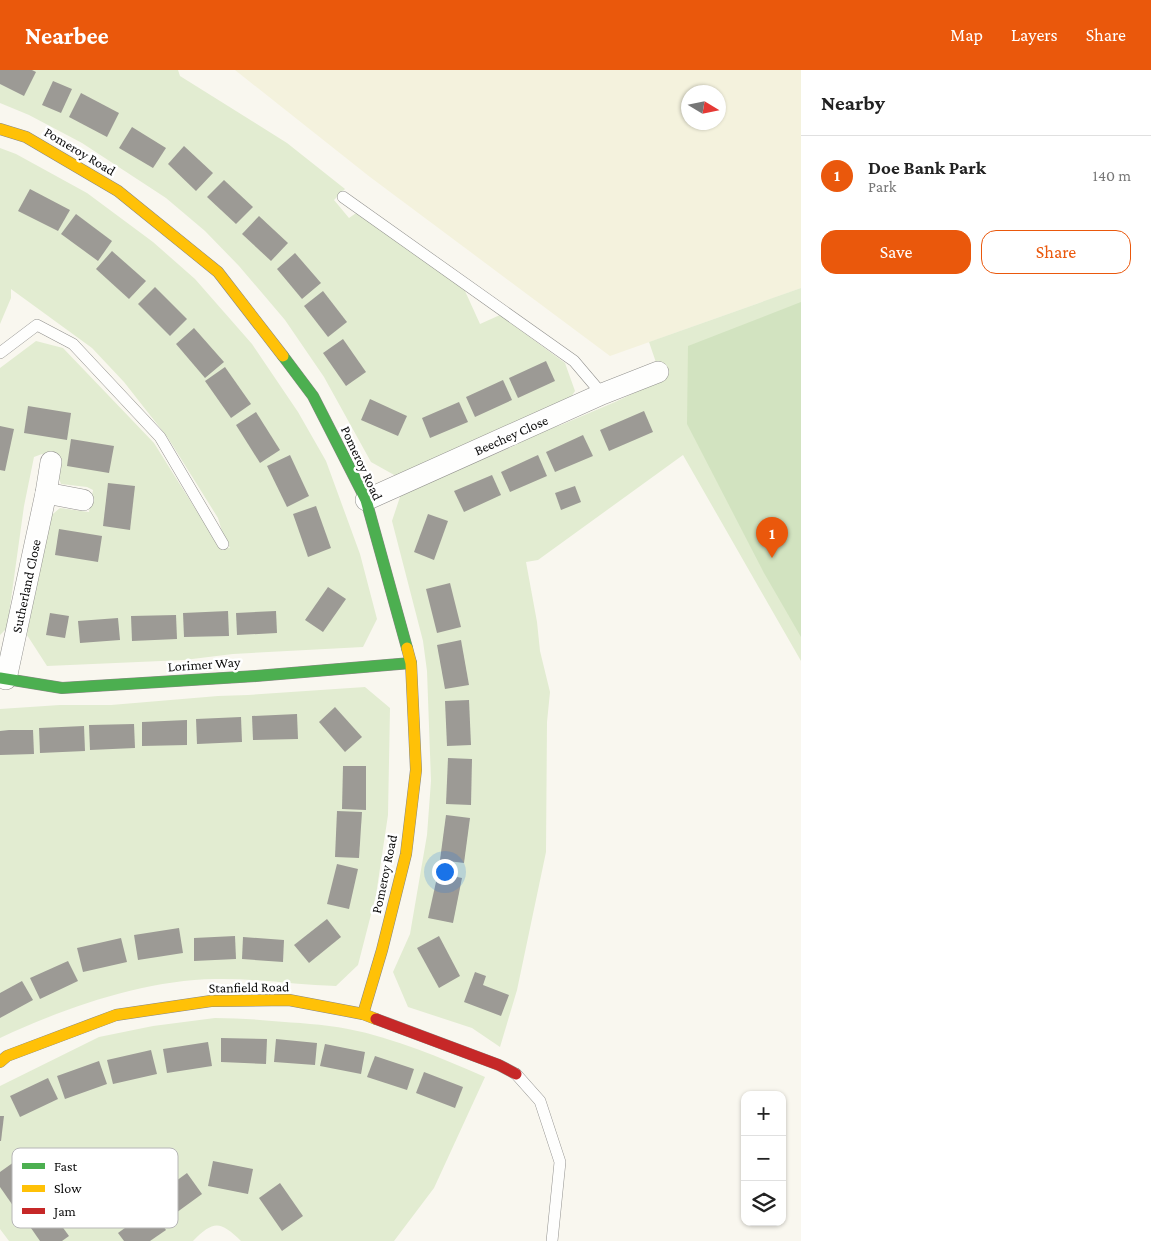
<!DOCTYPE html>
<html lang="en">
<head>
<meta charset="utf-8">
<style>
  :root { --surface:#fff; --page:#f2f2f2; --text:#222; --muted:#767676; --line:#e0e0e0; --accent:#ea580c }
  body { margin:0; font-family:"Crimson Pro",serif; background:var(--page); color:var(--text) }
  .controls { position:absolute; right:15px; bottom:15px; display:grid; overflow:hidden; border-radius:10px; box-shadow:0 1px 4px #0004 }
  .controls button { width:45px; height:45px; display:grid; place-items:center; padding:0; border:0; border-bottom:1px solid var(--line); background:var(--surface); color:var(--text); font:25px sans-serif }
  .compass { position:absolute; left:681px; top:15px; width:45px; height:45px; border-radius:50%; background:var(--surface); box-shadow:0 1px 4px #0004; rotate:100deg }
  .you { position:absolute; left:444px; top:801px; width:18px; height:18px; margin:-12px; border:4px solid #fff; border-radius:50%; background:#1a73e8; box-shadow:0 0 0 8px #1a73e833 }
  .badge { display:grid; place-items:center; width:32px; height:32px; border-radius:50%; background:var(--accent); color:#fff; font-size:16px; font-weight:700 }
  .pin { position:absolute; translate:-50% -41px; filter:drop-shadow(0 1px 2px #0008) }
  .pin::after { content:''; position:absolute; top:26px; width:18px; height:15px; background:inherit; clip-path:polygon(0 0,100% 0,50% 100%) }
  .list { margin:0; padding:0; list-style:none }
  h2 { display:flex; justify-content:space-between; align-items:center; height:65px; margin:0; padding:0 20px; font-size:21px }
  h2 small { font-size:16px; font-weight:400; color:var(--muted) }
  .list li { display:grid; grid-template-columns:32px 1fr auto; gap:15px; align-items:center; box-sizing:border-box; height:80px; padding:0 20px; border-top:1px solid var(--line) }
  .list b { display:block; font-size:19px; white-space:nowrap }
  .list p { margin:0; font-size:16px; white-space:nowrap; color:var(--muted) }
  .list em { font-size:16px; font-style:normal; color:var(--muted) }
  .actions { display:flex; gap:10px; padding:15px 20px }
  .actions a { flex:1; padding:11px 0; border:1px solid var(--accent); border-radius:15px; text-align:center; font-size:18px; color:var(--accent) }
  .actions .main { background:var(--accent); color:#fff }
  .icon { flex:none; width:28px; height:28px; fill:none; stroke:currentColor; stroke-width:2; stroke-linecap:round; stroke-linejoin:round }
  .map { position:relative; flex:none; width:801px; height:1171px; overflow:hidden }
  header { display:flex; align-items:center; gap:30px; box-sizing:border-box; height:70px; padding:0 25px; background:var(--accent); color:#fff }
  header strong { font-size:24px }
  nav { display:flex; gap:28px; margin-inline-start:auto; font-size:18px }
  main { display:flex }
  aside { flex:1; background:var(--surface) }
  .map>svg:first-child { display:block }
  .farmland { fill:#f4f2dd; fill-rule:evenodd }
  .green { fill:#e2ecd1 }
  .forest { fill:#d2e3c0 }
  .building { fill:#9c9a95 }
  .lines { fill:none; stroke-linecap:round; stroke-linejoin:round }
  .lane-casing { stroke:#92918e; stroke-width:12 }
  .street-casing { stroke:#92918e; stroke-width:22 }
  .fast-casing { stroke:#898884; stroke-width:12 }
  .slow-casing { stroke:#898884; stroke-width:12 }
  .jam-casing { stroke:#898884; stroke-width:12 }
  .lane { stroke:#fefefd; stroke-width:11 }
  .street { stroke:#fefefd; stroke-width:21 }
  .fast { stroke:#4caf50; stroke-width:11 }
  .slow { stroke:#ffc107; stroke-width:11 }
  .jam { stroke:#c62828; stroke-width:11 }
  .labels { text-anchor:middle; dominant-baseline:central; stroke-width:5; stroke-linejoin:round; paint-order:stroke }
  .street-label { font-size:14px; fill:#0b0b0b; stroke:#fff }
  .key { fill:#fff; stroke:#b6b6b6; stroke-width:1 }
  .key-label { font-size:14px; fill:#0b0b0b }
</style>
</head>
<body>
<header>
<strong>Nearbee</strong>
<nav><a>Map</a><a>Layers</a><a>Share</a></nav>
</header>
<main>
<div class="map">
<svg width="801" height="1171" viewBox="0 0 801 1171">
  <rect width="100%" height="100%" fill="#f9f7ef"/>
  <path class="farmland" d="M 235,0 L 801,0 L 801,218 L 610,286 L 370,107 ZM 688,22 L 718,22 L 718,52 L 688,52 Z"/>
  <g class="green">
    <path d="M 0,0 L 178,0 L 180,6 L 287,73 L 345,119 L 334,130 L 349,148 L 362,139 L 465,221 L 480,254 L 500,245 L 565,293 L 575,321 L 567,333 L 396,406 L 371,392 L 324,307 L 285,250 L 239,196 L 205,161 L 166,128 L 82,73 L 29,45 L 0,33 Z"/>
    <path d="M 0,78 L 16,84 L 87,123 L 153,172 L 195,209 L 252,274 L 298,342 L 326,391 L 360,484 L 377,549 L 363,577 L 233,584 L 184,590 L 47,596 L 27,565 L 35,509 L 48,448 L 60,438 L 89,442 L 93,420 L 87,417 L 61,414 L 55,398 L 57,387 L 42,384 L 34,387 L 24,436 L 7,558 L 0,565 L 0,298 L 36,271 L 63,278 L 154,373 L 218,475 L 230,478 L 224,468 L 218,448 L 168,368 L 124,312 L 92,278 L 11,219 L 11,228 L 0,254 Z"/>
    <path d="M 801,218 L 801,591 L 683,385 L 538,490 L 526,492 L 537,552 L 540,581 L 550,622 L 547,652 L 546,782 L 517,920 L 500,977 L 472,958 L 408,937 L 393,902 L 410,864 L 427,765 L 431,711 L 427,601 L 423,571 L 392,451 L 401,424 L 468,393 L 491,386 L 516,375 L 536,363 L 561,355 L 615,332 L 662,310 L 649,272 Z"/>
    <path d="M 365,617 L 390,638 L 388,745 L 376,825 L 358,895 L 336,916 C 295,915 256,908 215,909 C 144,910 64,938 0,968 L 0,639 L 60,635 L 111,635 L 218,626 L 248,625 Z"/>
    <path d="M 215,948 C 234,948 253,949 272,951 C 297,953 323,954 348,959 C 395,968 441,988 485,1007 L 434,1118 L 394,1171 L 241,1171 C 220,1151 214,1150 193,1171 L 9,1171 L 0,1159 L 0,1016 L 99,967 L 153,956 Z"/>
  </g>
  <path class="forest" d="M 801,232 L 801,567 L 764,503 L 687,354 L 688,276 Z"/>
  <g class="building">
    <path d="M 0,0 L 32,0 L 36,2 L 24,26 L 0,14 Z"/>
    <path d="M 53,11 L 72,19 L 61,43 L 42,35 Z"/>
    <path d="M 81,23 L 119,43 L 107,67 L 69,47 Z"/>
    <path d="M 132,57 L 166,78 L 153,98 L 119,78 Z"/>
    <path d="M 184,76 L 213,103 L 196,121 L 168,94 Z"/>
    <path d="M 224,110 L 253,137 L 236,154 L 207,127 Z"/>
    <path d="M 30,119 L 70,140 L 58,161 L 18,141 Z"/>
    <path d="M 76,144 L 112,171 L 98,191 L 61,164 Z"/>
    <path d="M 259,146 L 288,173 L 271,191 L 242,164 Z"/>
    <path d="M 112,181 L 146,211 L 129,229 L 96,199 Z"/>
    <path d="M 295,183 L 321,213 L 302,229 L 277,199 Z"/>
    <path d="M 155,217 L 187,249 L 170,266 L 138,234 Z"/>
    <path d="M 323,221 L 347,252 L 328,267 L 304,236 Z"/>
    <path d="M 194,258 L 224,292 L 205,308 L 176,274 Z"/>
    <path d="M 343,269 L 366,302 L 346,316 L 323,283 Z"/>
    <path d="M 546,291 L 555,311 L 518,328 L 509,308 Z"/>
    <path d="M 225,297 L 251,334 L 231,348 L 205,311 Z"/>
    <path d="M 503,310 L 512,330 L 475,347 L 466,327 Z"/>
    <path d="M 370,329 L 407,346 L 398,366 L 361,350 Z"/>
    <path d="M 459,332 L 468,352 L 430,368 L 422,348 Z"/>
    <path d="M 28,336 L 71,343 L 67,370 L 24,363 Z"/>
    <path d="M 644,341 L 653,362 L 609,381 L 600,360 Z"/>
    <path d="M 256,342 L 280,380 L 260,393 L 236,355 Z"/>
    <path d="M 0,356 L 14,359 L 5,401 L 0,400 Z"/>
    <path d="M 583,365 L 593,386 L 555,402 L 546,382 Z"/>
    <path d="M 71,369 L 114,376 L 109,403 L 67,396 Z"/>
    <path d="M 290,385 L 309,426 L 287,437 L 267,396 Z"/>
    <path d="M 538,385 L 547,406 L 510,422 L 501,402 Z"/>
    <path d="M 492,405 L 501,425 L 464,442 L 454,421 Z"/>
    <path d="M 108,413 L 135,416 L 130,460 L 103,456 Z"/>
    <path d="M 575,416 L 581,432 L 561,440 L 555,423 Z"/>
    <path d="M 316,436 L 331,478 L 308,487 L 293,444 Z"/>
    <path d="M 428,444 L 448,451 L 434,490 L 414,482 Z"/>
    <path d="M 59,459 L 102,466 L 98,492 L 55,485 Z"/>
    <path d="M 450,513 L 461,557 L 437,563 L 426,519 Z"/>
    <path d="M 328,517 L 346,529 L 323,562 L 305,550 Z"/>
    <path d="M 228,541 L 229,566 L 184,567 L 183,543 Z"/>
    <path d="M 276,541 L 277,563 L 237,565 L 236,543 Z"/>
    <path d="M 50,543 L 69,546 L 65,568 L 46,565 Z"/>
    <path d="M 176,545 L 177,569 L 132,571 L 131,546 Z"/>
    <path d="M 118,548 L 120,570 L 80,573 L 78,551 Z"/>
    <path d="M 461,570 L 469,615 L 445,619 L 437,575 Z"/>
    <path d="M 469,630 L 471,675 L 447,676 L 445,631 Z"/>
    <path d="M 335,637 L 362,667 L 345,682 L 319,652 Z"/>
    <path d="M 297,644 L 298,669 L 253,670 L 252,646 Z"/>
    <path d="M 241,647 L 242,672 L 197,674 L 196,649 Z"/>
    <path d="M 187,650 L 187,675 L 142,676 L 142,652 Z"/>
    <path d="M 134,654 L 135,678 L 90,680 L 89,655 Z"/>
    <path d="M 84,656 L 85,681 L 40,683 L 39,658 Z"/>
    <path d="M 9,660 L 33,660 L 34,684 L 0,685 L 0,661 Z"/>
    <path d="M 448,688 L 472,689 L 471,735 L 446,734 Z"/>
    <path d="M 343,696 L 366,696 L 366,740 L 342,739 Z"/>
    <path d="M 337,741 L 362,742 L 359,788 L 335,787 Z"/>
    <path d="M 446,745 L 470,748 L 464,793 L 440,790 Z"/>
    <path d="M 337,794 L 358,799 L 349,839 L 327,834 Z"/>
    <path d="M 438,803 L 462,808 L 453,853 L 428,848 Z"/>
    <path d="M 327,849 L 341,867 L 309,893 L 294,875 Z"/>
    <path d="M 179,858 L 183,883 L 138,890 L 134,865 Z"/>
    <path d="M 235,866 L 236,889 L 194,891 L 194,868 Z"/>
    <path d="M 439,866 L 460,906 L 439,918 L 417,878 Z"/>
    <path d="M 243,867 L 284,870 L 283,892 L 242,889 Z"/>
    <path d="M 121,868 L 127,892 L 83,902 L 77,878 Z"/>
    <path d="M 68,891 L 78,911 L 40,929 L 30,908 Z"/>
    <path d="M 475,902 L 486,906 L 483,915 L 509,925 L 501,946 L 464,932 Z"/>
    <path d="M 22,911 L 33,930 L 0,948 L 0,923 Z"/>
    <path d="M 221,968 L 267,969 L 266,994 L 221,992 Z"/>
    <path d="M 276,969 L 317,973 L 315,995 L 274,992 Z"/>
    <path d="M 208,972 L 212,996 L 167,1003 L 163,979 Z"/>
    <path d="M 325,974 L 365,982 L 361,1004 L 320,996 Z"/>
    <path d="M 151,980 L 157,1004 L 113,1014 L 107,990 Z"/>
    <path d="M 375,986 L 414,999 L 407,1020 L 367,1007 Z"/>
    <path d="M 99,991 L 107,1014 L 65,1029 L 57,1006 Z"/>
    <path d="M 424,1002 L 463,1017 L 455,1038 L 416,1023 Z"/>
    <path d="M 48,1008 L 58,1029 L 20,1047 L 10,1026 Z"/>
    <path d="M 0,1046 L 4,1046 L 1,1071 L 0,1071 Z"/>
    <path d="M 213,1091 L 253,1099 L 248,1124 L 208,1116 Z"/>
    <path d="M 14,1092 L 37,1125 L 16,1140 L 0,1117 L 0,1102 Z"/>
    <path d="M 187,1103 L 202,1124 L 169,1148 L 154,1127 Z"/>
    <path d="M 280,1113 L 303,1146 L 282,1161 L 259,1128 Z"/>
    <path d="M 45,1133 L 69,1166 L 62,1171 L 40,1171 L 24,1148 Z"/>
    <path d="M 151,1139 L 166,1160 L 150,1171 L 124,1171 L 118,1163 Z"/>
  </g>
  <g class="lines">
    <g class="lane-casing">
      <g id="lane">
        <path d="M 343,127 L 574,291 L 602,324"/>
        <path d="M 0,283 L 37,255 L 73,274 L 160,367 L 223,474"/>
        <path d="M 516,1004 L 540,1031 L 560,1092 L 552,1171"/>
      </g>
    </g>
    <g class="street-casing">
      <g id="street">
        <path d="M 46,423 L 83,430"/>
        <path d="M 366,430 L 602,324 L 658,302"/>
        <path d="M 6,609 L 46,423 L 51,392"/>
      </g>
    </g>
    <g class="fast-casing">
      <g id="fast">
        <path d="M 283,286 L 313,326 L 366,430 L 407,578"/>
        <path d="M 0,608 L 62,618 L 256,606 L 411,593"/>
      </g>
    </g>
    <g class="slow-casing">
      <g id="slow">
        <path d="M 0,59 L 26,67 L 118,121 L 218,202 L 283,286"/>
        <path d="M 363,944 L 382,880 L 406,784 L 416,700 L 411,593 L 407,578"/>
        <path d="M 0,992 L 7,986 L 116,945 L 211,931 L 289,930 L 363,944 L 376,949"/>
      </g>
    </g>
    <g class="jam-casing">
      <path id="jam" d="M 376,949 L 499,995 L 516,1004"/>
    </g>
    <use href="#lane" class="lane"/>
    <use href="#street" class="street"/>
    <use href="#fast" class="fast"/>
    <use href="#slow" class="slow"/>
    <use href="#jam" class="jam"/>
  </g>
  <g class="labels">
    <g class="street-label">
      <text transform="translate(80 81) rotate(31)">Pomeroy Road</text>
      <text transform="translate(511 365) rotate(-24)">Beechey Close</text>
      <text transform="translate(362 393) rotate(65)">Pomeroy Road</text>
      <text transform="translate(26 516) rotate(-78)">Sutherland Close</text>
      <text transform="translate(204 594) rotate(-4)">Lorimer Way</text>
      <text transform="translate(384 804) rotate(-78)">Pomeroy Road</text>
      <text transform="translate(249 917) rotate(-1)">Stanfield Road</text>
    </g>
  </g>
  <rect x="12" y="1078" width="166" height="80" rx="8" class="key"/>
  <rect x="22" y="1093" width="23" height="6" fill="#4caf50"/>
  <rect x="22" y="1115" width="23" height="7" fill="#ffc107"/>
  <rect x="22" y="1138" width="23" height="6" fill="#c62828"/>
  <g class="key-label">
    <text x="54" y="1101">Fast</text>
    <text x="54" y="1123">Slow</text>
    <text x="54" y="1146">Jam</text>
  </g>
</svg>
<div class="controls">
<button>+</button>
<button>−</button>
<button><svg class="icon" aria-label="layers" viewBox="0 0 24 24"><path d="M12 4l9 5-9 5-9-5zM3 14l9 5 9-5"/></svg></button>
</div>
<svg class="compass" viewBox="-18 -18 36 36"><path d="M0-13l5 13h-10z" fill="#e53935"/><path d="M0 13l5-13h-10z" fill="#767676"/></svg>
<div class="you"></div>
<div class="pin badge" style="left:772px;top:488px">1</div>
</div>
<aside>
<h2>Nearby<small></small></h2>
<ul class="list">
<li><span class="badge">1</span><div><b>Doe Bank Park</b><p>Park</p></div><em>140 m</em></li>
</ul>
<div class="actions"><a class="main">Save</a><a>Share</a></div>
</aside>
</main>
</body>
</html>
